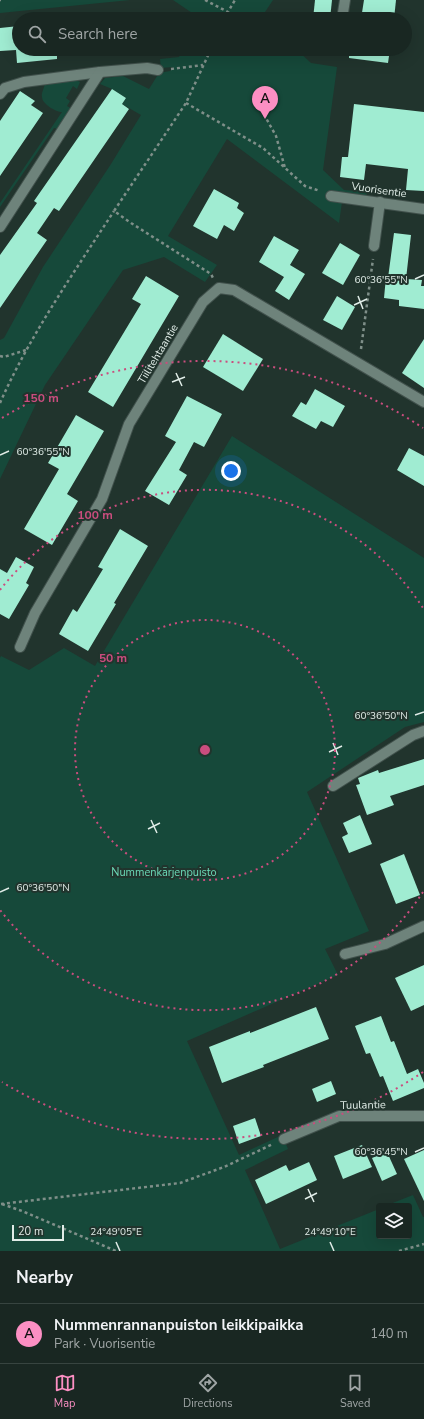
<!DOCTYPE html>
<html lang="en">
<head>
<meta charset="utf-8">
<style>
  :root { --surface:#192722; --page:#26332f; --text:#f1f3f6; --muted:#9fa5a5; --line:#374440; --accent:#fc8fc3 }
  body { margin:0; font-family:"Nunito Sans",sans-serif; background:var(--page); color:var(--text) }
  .controls { position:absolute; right:12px; bottom:12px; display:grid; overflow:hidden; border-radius:4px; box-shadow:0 4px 16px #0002 }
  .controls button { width:36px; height:36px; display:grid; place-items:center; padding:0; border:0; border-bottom:1px solid var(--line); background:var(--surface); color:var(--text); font:20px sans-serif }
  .scale { position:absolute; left:12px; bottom:10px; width:52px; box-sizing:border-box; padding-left:4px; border:2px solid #e0ece7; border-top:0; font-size:11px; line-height:14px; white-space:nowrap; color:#e0ece7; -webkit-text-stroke:3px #21342d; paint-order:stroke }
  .you { position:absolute; left:231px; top:471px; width:14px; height:14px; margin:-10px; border:3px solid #fff; border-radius:50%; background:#1a73e8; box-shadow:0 0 0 6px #1a73e833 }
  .badge { display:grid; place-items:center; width:26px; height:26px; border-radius:50%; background:var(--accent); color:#111; font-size:13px; font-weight:700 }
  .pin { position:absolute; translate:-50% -33px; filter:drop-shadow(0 1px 2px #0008) }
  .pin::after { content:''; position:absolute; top:21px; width:14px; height:12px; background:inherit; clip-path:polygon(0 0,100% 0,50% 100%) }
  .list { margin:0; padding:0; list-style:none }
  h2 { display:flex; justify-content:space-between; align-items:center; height:52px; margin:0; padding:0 16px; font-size:17px }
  h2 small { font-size:13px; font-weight:400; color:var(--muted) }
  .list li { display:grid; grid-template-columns:26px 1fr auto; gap:12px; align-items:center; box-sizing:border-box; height:60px; padding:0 16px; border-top:1px solid var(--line) }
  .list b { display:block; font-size:15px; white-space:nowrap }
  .list p { margin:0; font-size:13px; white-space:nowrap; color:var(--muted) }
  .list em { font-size:13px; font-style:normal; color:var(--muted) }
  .icon { flex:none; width:22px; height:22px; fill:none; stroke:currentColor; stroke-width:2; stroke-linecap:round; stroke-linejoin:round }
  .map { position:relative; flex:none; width:424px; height:1251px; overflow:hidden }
  .search { position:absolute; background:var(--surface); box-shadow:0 4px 16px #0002; left:12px; right:12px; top:12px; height:44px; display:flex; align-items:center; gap:10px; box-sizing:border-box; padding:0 14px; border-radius:22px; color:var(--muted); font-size:15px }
  .sheet { height:112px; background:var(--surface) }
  nav { display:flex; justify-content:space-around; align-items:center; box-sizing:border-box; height:56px; border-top:1px solid var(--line); background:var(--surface); font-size:11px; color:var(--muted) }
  nav a { display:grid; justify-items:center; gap:2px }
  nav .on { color:var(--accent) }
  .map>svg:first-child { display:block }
  .green { fill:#16493a }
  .building { fill:#a0ecd2 }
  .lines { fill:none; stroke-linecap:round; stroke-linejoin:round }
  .minor-casing { stroke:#41514c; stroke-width:12 }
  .path { stroke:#7f8f89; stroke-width:2.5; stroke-dasharray:3 3; stroke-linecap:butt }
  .minor { stroke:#6e837b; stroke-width:10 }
  .ticks { fill:none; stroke:#e0ece7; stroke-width:1.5 }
  .ring { fill:none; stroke:#ca4d7e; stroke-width:2; stroke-dasharray:2 4 }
  .labels { text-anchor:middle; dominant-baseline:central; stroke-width:4; stroke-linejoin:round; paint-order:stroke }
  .street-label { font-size:11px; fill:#e0ece7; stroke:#21342d }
  .park-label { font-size:11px; fill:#6bd9b7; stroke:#21342d }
  .ticks-label { font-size:10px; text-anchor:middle; fill:#e0ece7; stroke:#21342d; stroke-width:4; stroke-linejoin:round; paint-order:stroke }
  .centre { fill:#ca4d7e; stroke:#21342d; stroke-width:2 }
  .ring-label { font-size:12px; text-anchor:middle; font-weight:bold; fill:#ca4d7e; stroke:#21342d; stroke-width:4; stroke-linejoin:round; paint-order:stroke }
</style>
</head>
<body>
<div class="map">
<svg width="424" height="1251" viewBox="0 0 424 1251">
  <rect width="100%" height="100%" fill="#21342d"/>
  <g class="green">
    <path d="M 0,0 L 130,0 L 0,13 Z"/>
    <path d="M 173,0 L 273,0 L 261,18 L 262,19 L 201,19 Z"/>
    <path d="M 183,49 L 296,49 L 311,63 L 337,67 L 323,170 L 344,190 L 368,192 L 366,196 L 343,195 L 339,223 L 227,139 L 168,236 L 217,265 L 205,282 L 164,257 L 123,270 L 45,385 L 0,479 L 0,340 L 4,338 L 43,267 L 111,164 L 141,115 L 122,104 L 126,98 L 112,89 L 100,84 L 105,78 L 123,76 L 149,89 L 159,73 L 170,71 L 173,67 L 161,68 L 160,59 L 179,57 Z"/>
    <path d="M 76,80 L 80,82 L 77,89 L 73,86 L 66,98 L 70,101 L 67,106 L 72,109 L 58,129 L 54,128 L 0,207 L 0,203 L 62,112 C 56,112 42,104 42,97 C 41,94 44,88 45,84 Z"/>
    <path d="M 232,436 L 424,558 L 424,722 L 405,727 L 307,792 L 369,931 L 325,949 L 338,975 L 187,1041 L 239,1155 L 282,1135 L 288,1149 L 245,1170 L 280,1249 L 379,1209 L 379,1236 L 409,1236 L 409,1206 L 385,1206 L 413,1195 L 423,1217 L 424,1217 L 424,1251 L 0,1251 L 0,658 L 1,656 L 29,670 L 64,648 L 95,666 Z"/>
  </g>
  <g class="building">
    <path d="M 315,0 L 332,0 L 330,19 L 313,19 Z"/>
    <path d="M 364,0 L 396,0 L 394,19 L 361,19 Z"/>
    <path d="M 19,26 L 19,49 L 57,49 L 57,59 L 17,63 L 16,50 L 0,51 L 0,28 Z"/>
    <path d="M 349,49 L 390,49 L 388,63 L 349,58 Z"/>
    <path d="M 112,89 L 126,98 L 122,104 L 129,109 L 59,211 L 54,208 L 37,233 L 47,240 L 0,308 L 0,255 L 37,203 L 34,201 Z"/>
    <path d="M 20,91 L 35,101 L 31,105 L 43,113 L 0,176 L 0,121 Z"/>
    <path d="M 354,104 L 424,112 L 424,191 L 406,190 L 408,169 L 366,164 L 364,180 L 340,177 L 342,157 L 348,157 Z"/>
    <path d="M 214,189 L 239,203 L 237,208 L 244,213 L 234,231 L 224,225 L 217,239 L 193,226 Z"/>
    <path d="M 394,233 L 411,235 L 406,279 L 422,280 L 421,286 L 424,286 L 424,309 L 399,306 L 399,300 L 384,298 L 386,277 L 388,278 Z"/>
    <path d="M 274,236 L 299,250 L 290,265 L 305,274 L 289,300 L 275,291 L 284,277 L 259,262 Z"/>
    <path d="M 340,243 L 360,255 L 343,285 L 322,273 Z"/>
    <path d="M 146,276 L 179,296 L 113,407 L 88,392 L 141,304 L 132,299 Z"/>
    <path d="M 337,296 L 355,307 L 342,330 L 323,320 Z"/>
    <path d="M 223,334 L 263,359 L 243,391 L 203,367 Z"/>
    <path d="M 424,339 L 424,388 L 402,373 Z"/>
    <path d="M 315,389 L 345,406 L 333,427 L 321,421 L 316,429 L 292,416 L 301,402 L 306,405 Z"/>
    <path d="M 187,396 L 222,414 L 204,447 L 194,442 L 179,470 L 187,475 L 169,505 L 145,491 L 176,442 L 165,436 Z"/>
    <path d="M 76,415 L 104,431 L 67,494 L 78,501 L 52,545 L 24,529 L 59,469 L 48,463 Z"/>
    <path d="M 409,448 L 424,456 L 424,486 L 397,470 Z"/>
    <path d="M 120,529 L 148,546 L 114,603 L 116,604 L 88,651 L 59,634 L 73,609 L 77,612 L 103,569 L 98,567 Z"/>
    <path d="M 16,557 L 34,567 L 26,583 L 29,585 L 9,619 L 0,614 L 0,569 L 7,573 Z"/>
    <path d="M 424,759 L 424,785 L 390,796 L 394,805 L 367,815 L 356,785 L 360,784 L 358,778 L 378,770 L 379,773 Z"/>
    <path d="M 360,815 L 372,844 L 349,853 L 342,837 L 348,834 L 343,823 Z"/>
    <path d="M 404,854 L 420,895 L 396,904 L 380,864 Z"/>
    <path d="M 424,965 L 424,1005 L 411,1011 L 395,978 Z"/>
    <path d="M 316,1007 L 329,1039 L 263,1065 L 264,1067 L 222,1083 L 209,1047 L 250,1031 L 250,1033 Z"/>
    <path d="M 381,1016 L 391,1042 L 394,1041 L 407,1074 L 418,1069 L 424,1083 L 424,1088 L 393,1101 L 383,1076 L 380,1077 L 370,1053 L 366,1054 L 355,1026 Z"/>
    <path d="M 331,1081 L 336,1094 L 317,1102 L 312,1089 Z"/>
    <path d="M 255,1118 L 261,1136 L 239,1144 L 233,1126 Z"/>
    <path d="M 362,1145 L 372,1167 L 343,1179 L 334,1156 Z"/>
    <path d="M 424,1150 L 424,1201 L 404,1159 Z"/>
    <path d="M 387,1152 L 397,1174 L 382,1181 L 372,1158 Z"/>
    <path d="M 309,1162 L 317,1180 L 266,1204 L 255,1180 L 286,1165 L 289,1171 Z"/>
  </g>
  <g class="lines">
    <g class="minor-casing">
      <g id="minor">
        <path d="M 342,19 L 345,0"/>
        <path d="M 0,94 L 5,88 L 24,82 L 100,72 L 147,68 L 158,70"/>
        <path d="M 331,196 L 424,209"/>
        <path d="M 0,227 L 100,72"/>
        <path d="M 374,246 L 380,202"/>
        <path d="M 20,647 L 35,613 L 102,499 L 129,424 L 203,302 L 219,288 L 234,290 L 424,402"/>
        <path d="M 333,786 L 413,735 L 424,731"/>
        <path d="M 345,954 L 385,944 L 424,926"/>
        <path d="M 284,1139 L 339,1116 L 424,1116"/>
      </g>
    </g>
    <g class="path">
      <path d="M 0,0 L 1,0"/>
      <path d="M 205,0 L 228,12 L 235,0"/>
      <path d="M 225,19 L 228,12"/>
      <path d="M 211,49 L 186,103 L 114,211 L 131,223 L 211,274 L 213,278"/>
      <path d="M 171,69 L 203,65"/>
      <path d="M 186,103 L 263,148 L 305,186 L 320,191"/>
      <path d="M 261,109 L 276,136 L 285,168"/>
      <path d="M 361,349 L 373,259"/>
      <path d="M 0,356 L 4,357 L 26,350"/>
      <path d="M 0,403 C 30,335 73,274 114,211"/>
      <path d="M 1,1204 L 180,1183 L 224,1167 L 273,1144"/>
      <path d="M 2,1204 L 22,1211 L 116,1251"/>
      <path d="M 399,1251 L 424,1244"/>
    </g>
    <use href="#minor" class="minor"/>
  </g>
  <path class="ticks" d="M 415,279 L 424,275M 358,296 L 363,309M 354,305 L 367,299M 176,373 L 182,386M 172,382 L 185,377M 0,455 L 9,451M 415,715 L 424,712M 333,743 L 338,755M 329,752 L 342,746M 151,820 L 157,833M 148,829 L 160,823M 0,892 L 9,888M 415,1152 L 424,1148M 308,1189 L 314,1202M 305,1199 L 317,1193M 116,1242 L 120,1251M 330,1242 L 334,1251"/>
  <g class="ring">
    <circle cx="205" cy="750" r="130"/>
    <path d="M423 892A260 260 0 0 1 0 910M0 590A260 260 0 0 1 423 608"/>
    <path d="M423 1072A389 389 0 0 1 2 1082M2 418A389 389 0 0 1 423 428"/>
  </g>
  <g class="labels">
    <g class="street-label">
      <text transform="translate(379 190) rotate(8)">Vuorisentie</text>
      <text transform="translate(158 354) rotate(-59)">Tiilitehtaantie</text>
      <text transform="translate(363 1105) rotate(-1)">Tuulantie</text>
    </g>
    <g class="park-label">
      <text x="164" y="872">Nummenkärjenpuisto</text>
    </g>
  </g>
  <g class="ticks-label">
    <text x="381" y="283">60°36'55"N</text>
    <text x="43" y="455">60°36'55"N</text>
    <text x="381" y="719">60°36'50"N</text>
    <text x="43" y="891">60°36'50"N</text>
    <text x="381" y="1155">60°36'45"N</text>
    <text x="116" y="1235">24°49'05"E</text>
    <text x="330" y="1235">24°49'10"E</text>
  </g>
  <circle cx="205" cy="750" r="6" class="centre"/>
  <g class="ring-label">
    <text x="41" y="402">150 m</text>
    <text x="95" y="519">100 m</text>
    <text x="113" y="662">50 m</text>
  </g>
</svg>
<div class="controls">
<button><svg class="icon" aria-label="layers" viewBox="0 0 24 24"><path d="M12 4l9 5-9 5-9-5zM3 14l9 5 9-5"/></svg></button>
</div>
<div class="scale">20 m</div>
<div class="you"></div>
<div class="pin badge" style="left:265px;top:119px">A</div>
<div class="search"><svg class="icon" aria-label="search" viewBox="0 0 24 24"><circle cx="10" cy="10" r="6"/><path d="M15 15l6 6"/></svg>Search here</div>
</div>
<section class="sheet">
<h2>Nearby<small></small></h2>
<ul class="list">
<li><span class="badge">A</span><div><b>Nummenrannanpuiston leikkipaikka</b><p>Park · Vuorisentie</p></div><em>140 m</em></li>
</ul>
</section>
<nav>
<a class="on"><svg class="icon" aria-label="map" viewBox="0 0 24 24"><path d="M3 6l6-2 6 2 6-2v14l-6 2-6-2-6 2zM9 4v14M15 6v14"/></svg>Map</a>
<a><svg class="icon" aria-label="directions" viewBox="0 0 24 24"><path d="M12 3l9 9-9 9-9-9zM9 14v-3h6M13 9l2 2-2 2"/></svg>Directions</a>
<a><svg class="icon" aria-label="saved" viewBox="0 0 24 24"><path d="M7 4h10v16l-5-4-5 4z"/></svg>Saved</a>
</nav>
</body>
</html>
